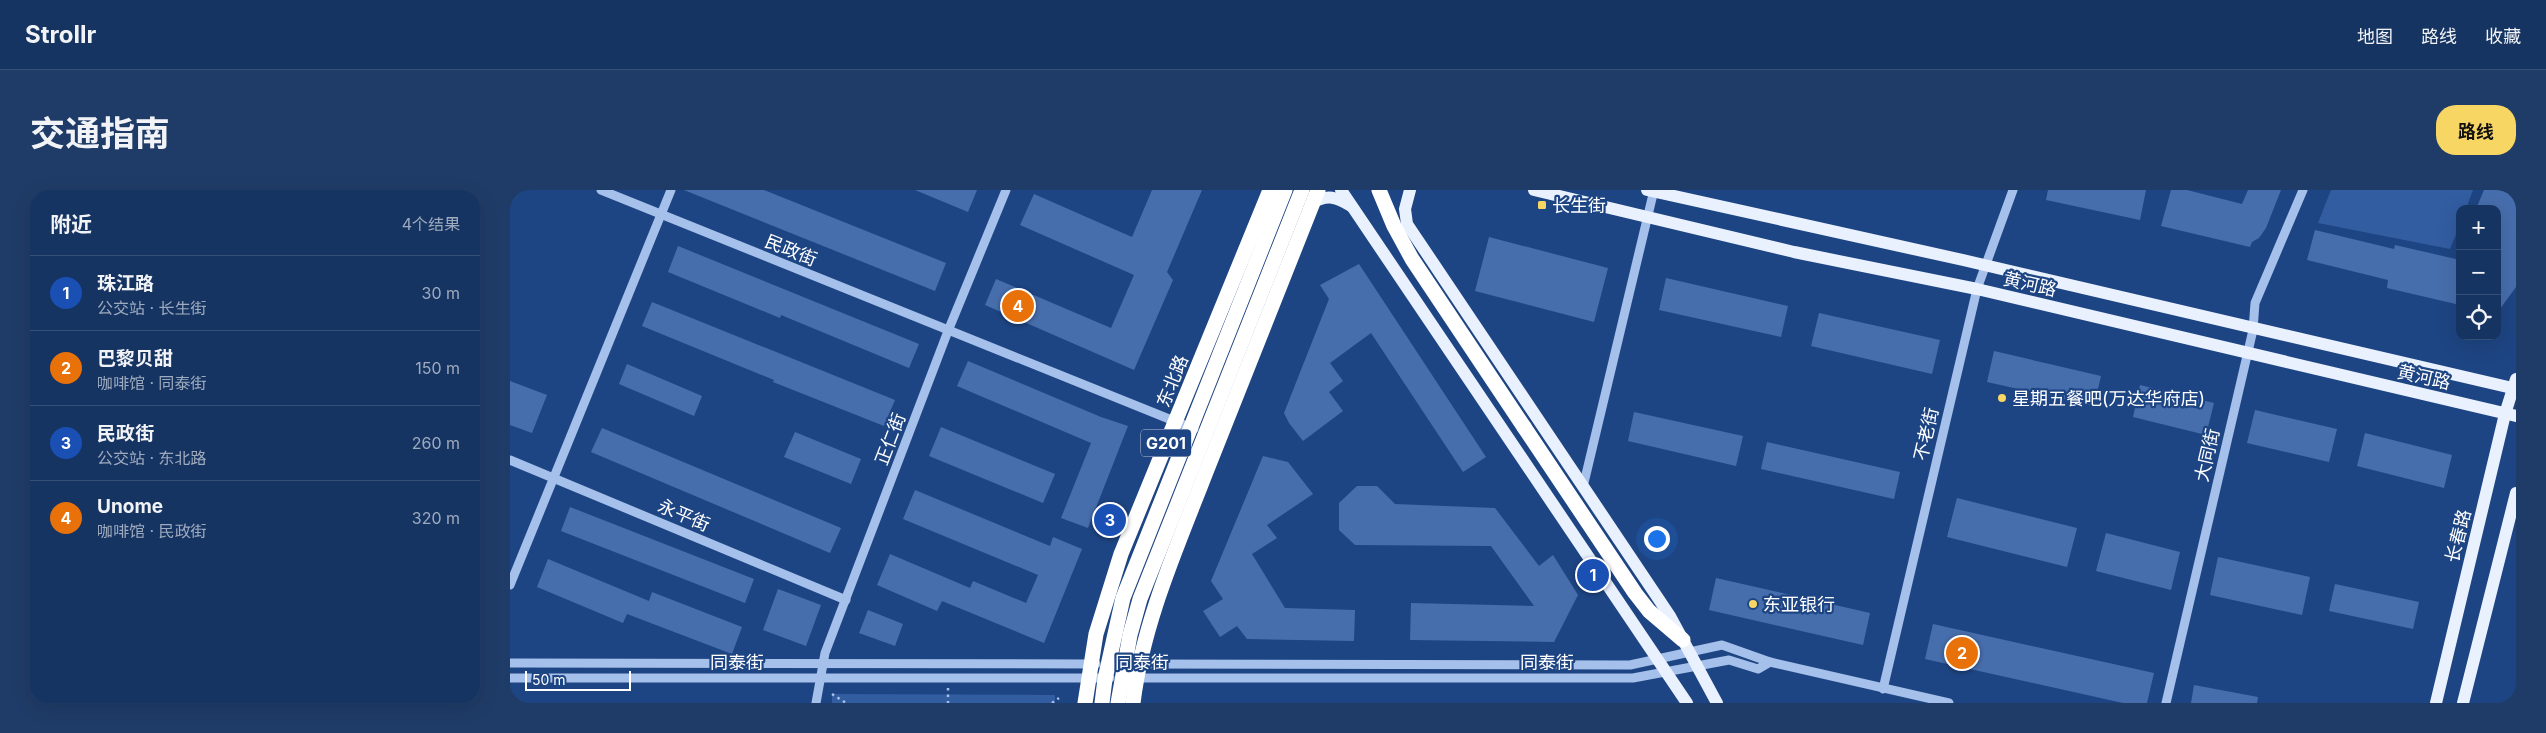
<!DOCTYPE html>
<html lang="zh">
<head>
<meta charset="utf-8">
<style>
  :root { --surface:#163462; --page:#1f3c68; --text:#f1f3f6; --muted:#9eaabe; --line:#354f77; --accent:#f8d664 }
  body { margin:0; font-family:Inter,"Noto Sans SC",sans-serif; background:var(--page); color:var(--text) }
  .controls { position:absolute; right:15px; top:15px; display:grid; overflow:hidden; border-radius:10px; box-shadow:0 5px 20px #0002 }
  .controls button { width:45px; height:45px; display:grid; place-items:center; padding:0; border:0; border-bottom:1px solid var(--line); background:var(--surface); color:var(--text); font:25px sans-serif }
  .scale { position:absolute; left:15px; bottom:12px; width:106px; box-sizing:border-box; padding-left:5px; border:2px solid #fff; border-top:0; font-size:14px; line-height:18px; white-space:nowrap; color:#fff; -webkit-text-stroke:4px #1e4583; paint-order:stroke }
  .you { position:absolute; left:1146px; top:348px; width:18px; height:18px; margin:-12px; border:4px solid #fff; border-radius:50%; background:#1a73e8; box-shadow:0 0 0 8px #1a73e833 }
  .badge { display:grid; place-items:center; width:32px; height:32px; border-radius:50%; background:var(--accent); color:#fff; font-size:16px; font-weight:700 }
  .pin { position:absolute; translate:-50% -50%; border:2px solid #fff; box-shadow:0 1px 5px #0006 }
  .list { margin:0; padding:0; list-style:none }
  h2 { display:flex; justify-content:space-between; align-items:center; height:65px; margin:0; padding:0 20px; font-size:21px }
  h2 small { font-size:16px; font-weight:400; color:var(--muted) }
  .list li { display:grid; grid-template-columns:32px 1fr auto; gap:15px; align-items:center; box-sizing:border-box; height:75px; padding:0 20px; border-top:1px solid var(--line) }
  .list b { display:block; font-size:19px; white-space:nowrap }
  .list p { margin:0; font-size:16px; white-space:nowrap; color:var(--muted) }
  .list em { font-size:16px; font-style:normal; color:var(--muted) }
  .icon { flex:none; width:28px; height:28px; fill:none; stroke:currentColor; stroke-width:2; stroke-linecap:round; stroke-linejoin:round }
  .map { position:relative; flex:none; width:2006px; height:513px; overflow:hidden; border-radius:20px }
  header { display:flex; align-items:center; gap:30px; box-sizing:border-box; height:70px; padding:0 25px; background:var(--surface); border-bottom:1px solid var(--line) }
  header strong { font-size:24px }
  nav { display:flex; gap:28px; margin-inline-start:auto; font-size:18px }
  .intro { display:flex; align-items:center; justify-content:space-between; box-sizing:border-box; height:120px; padding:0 30px }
  h1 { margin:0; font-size:35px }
  .button { padding:12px 22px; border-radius:20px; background:var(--accent); color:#111; font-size:18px; font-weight:700 }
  main { display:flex; gap:30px; padding:0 30px }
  aside { flex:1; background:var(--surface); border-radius:20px; box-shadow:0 5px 20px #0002 }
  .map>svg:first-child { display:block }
  .green { fill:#325da1 }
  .building { fill:#476eac }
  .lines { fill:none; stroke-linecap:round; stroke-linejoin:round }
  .path { stroke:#a5c0ea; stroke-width:2.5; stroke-dasharray:2.5 4; stroke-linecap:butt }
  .minor { stroke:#a5c0ea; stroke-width:9 }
  .major { stroke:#e9f0fe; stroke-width:12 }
  .highway { stroke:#fff; stroke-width:15 }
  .highway-bridge { stroke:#fff; stroke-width:15 }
  .poi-dot { fill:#f8d664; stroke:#1e4583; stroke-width:2 }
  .labels { text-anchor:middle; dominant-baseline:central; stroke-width:4.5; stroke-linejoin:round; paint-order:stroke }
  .shield { fill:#1e4583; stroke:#bcc7da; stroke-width:1 }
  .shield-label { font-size:16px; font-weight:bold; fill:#fff }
  .poi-label { font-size:18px; fill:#fff; stroke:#1e4583; text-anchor:start }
  .street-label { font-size:18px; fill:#fff; stroke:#1e4583 }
</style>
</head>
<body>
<header>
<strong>Strollr</strong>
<nav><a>地图</a><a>路线</a><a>收藏</a></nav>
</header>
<div class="intro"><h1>交通指南</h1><a class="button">路线</a></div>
<main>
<aside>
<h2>附近<small>4个结果</small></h2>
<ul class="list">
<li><span class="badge" style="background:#1a4fb4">1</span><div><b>珠江路</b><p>公交站 · 长生街</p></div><em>30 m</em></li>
<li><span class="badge" style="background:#e8710a">2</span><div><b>巴黎贝甜</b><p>咖啡馆 · 同泰街</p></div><em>150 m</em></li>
<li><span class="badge" style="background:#1a4fb4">3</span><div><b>民政街</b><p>公交站 · 东北路</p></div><em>260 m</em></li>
<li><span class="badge" style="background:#e8710a">4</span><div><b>Unome</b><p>咖啡馆 · 民政街</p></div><em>320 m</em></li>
</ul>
</aside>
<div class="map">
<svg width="2006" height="513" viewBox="0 0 2006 513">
  <rect width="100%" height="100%" fill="#1e4583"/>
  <g class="green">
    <path d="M 1821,0 L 1963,0 L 1956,19 L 1950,19 L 1950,35 L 1940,59 L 1808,33 Z"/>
    <path d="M 322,504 L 545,505 L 545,513 L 322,513 Z"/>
  </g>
  <g class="building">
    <path d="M 174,0 L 254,0 L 436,73 L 425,101 Z"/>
    <path d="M 405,0 L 467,0 L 458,22 Z"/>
    <path d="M 642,0 L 692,0 L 657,82 L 663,90 L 624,180 L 475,115 L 486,89 L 601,138 L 624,85 L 510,35 L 524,4 L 622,47 Z"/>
    <path d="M 1538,0 L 1636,0 L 1630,30 L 1536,10 Z"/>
    <path d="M 1661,0 L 1677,0 L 1732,14 L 1738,0 L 1771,0 L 1756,38 L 1749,48 L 1742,52 L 1740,57 L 1651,36 Z"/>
    <path d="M 1974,0 L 2006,0 L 2006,97 L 1987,123 L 1987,19 L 1966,19 Z"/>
    <path d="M 1805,40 L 1884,59 L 1885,55 L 1950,70 L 1950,115 L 1877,98 L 1878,90 L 1797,70 Z"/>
    <path d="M 979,47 L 1098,78 L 1084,132 L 965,101 Z"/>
    <path d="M 168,56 L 409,154 L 399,178 L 271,125 L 270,128 L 158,82 Z"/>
    <path d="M 849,74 L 976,267 L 953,282 L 861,143 L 820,173 L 833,191 L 819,202 L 833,221 L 793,251 L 779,233 L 774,223 L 819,109 L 810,95 Z"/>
    <path d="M 1156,88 L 1278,116 L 1271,147 L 1149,120 Z"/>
    <path d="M 142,112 L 385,210 L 374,236 L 263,192 L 264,190 L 132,136 Z"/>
    <path d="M 1309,123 L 1430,150 L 1422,184 L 1301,156 Z"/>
    <path d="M 1484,161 L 1591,186 L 1584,216 L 1477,192 Z"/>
    <path d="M 458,171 L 591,227 L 618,236 L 578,338 L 551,328 L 581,253 L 447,196 Z"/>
    <path d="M 117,174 L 192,206 L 184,226 L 109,194 Z"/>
    <path d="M 0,191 L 37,205 L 22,243 L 0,235 Z"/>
    <path d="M 1630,195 L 1704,213 L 1696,245 L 1623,227 Z"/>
    <path d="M 1745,220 L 1827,239 L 1819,272 L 1737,253 Z"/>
    <path d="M 1124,222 L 1233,246 L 1226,276 L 1118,251 Z"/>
    <path d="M 431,237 L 545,284 L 533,313 L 419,266 Z"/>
    <path d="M 92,238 L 331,338 L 320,363 L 81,262 Z"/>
    <path d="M 285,242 L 351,269 L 341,294 L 274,267 Z"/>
    <path d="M 1855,243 L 1942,265 L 1934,298 L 1847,276 Z"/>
    <path d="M 1257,252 L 1390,282 L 1384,309 L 1251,279 Z"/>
    <path d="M 753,266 L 778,272 L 803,304 L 757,335 L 767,348 L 742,364 L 775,418 L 845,420 L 844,451 L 737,449 L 727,436 L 710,447 L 693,421 L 713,409 L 701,391 Z"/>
    <path d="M 847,296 L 867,296 L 885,314 L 985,318 L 1029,376 L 1043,365 L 1068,405 L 1044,452 L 900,450 L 901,413 L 1024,416 L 981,356 L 845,355 L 829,340 L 829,313 Z"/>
    <path d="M 405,300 L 540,356 L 543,347 L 572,359 L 534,453 L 432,411 L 427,421 L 367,395 L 380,364 L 460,398 L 463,391 L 516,413 L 528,385 L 393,329 Z"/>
    <path d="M 1447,308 L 1567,338 L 1557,377 L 1437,347 Z"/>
    <path d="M 60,317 L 244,389 L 235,413 L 51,341 Z"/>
    <path d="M 1596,343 L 1670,362 L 1661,400 L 1586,381 Z"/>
    <path d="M 1708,367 L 1800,387 L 1792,425 L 1700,405 Z"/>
    <path d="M 38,369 L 139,411 L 142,402 L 232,437 L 222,464 L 117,424 L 113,433 L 27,397 Z"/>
    <path d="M 1206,388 L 1360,423 L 1353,455 L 1199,420 Z"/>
    <path d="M 1825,394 L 1909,412 L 1903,439 L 1819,421 Z"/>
    <path d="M 268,399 L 311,415 L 296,456 L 253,440 Z"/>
    <path d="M 358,420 L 393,434 L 385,456 L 349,443 Z"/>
    <path d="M 1423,434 L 1644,483 L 1637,513 L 1613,513 L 1415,469 Z"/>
    <path d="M 1684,495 L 1748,507 L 1747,513 L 1681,513 Z"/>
  </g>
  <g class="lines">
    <g class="path">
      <path d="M 438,498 L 438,513"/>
      <path d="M 322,504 L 336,513"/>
      <path d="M 542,513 L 549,508"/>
    </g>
    <g class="minor">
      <path d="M 91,0 L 684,239"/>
      <path d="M 0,270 L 336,410"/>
      <path d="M 1073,297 L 1144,0"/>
      <path d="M 0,395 L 161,0"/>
      <path d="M 0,473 L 586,474"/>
      <path d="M 626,474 L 1120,475 L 1212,455 L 1260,472 L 1439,513"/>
      <path d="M 0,488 L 600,488"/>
      <path d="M 623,488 L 1123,488 L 1219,470 L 1248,479 L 1260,472"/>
      <path d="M 1373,499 L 1467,99 L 1503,0"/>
      <path d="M 306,513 L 315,463 L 438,141 L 496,0"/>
      <path d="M 1656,513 L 1743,140 L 1745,113 L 1793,0"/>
    </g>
    <g class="major">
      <path d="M 831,0 L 1177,513"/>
      <path d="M 900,0 L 895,19 L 897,34 L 1160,426 L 1207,513"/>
      <path d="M 1024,0 L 1284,62 L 1467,99 L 2006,226"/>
      <path d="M 1137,0 L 1453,70 L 2006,199"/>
      <path d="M 802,13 C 817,4 827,7 841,16"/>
      <path d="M 1926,513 L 1995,224 L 2006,189"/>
      <path d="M 1953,513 L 2006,303"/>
    </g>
    <g class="highway">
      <path d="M 1014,237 L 1125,403 L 1139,421 L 1173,450"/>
      <path d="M 575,513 L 586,444 L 611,364 L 760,0"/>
      <path d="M 623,513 C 633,432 667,357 696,282 C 733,188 770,94 808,0"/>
    </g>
    <g class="highway-bridge">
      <path d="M 869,0 L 884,36 L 902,69 L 1014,237"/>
      <path d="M 592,513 L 595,489 L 613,408 L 775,0"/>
      <path d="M 608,513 L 620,445 L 630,409 L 792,0"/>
    </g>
  </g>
  <g class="poi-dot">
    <rect x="1027" y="10" width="10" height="10" rx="2.5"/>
    <circle cx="1492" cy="208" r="5"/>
    <circle cx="1243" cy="414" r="5"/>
  </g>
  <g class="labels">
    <rect class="shield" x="631" y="239.5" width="50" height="27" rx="4"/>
    <g class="shield-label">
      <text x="656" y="253">G201</text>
    </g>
    <g class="poi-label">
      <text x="1042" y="15">长生街</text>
      <text x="1502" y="208">星期五餐吧(万达华府店)</text>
      <text x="1253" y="414">东亚银行</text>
    </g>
    <g class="street-label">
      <text transform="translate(281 60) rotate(22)">民政街</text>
      <text transform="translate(1520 94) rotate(13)">黄河路</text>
      <text transform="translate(1914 187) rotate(13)">黄河路</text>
      <text transform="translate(662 191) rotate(-68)">东北路</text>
      <text transform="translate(1416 244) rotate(-77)">不老街</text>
      <text transform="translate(380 249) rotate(-69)">正仁街</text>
      <text transform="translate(1697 265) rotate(-77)">大同街</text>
      <text transform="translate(174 325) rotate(23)">永平街</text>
      <text transform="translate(1948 346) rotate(-76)">长春路</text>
      <text x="227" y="472">同泰街</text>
      <text x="632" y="472">同泰街</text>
      <text x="1037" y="472">同泰街</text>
    </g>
  </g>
</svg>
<div class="controls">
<button>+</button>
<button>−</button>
<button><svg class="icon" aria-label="locate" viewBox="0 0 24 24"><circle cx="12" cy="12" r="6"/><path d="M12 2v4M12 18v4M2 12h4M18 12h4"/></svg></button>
</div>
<div class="scale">50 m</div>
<div class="you"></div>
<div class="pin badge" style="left:1083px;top:385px;background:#1a4fb4">1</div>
<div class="pin badge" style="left:1452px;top:463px;background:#e8710a">2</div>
<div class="pin badge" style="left:600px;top:330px;background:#1a4fb4">3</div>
<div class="pin badge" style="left:508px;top:116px;background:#e8710a">4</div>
</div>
</main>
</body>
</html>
